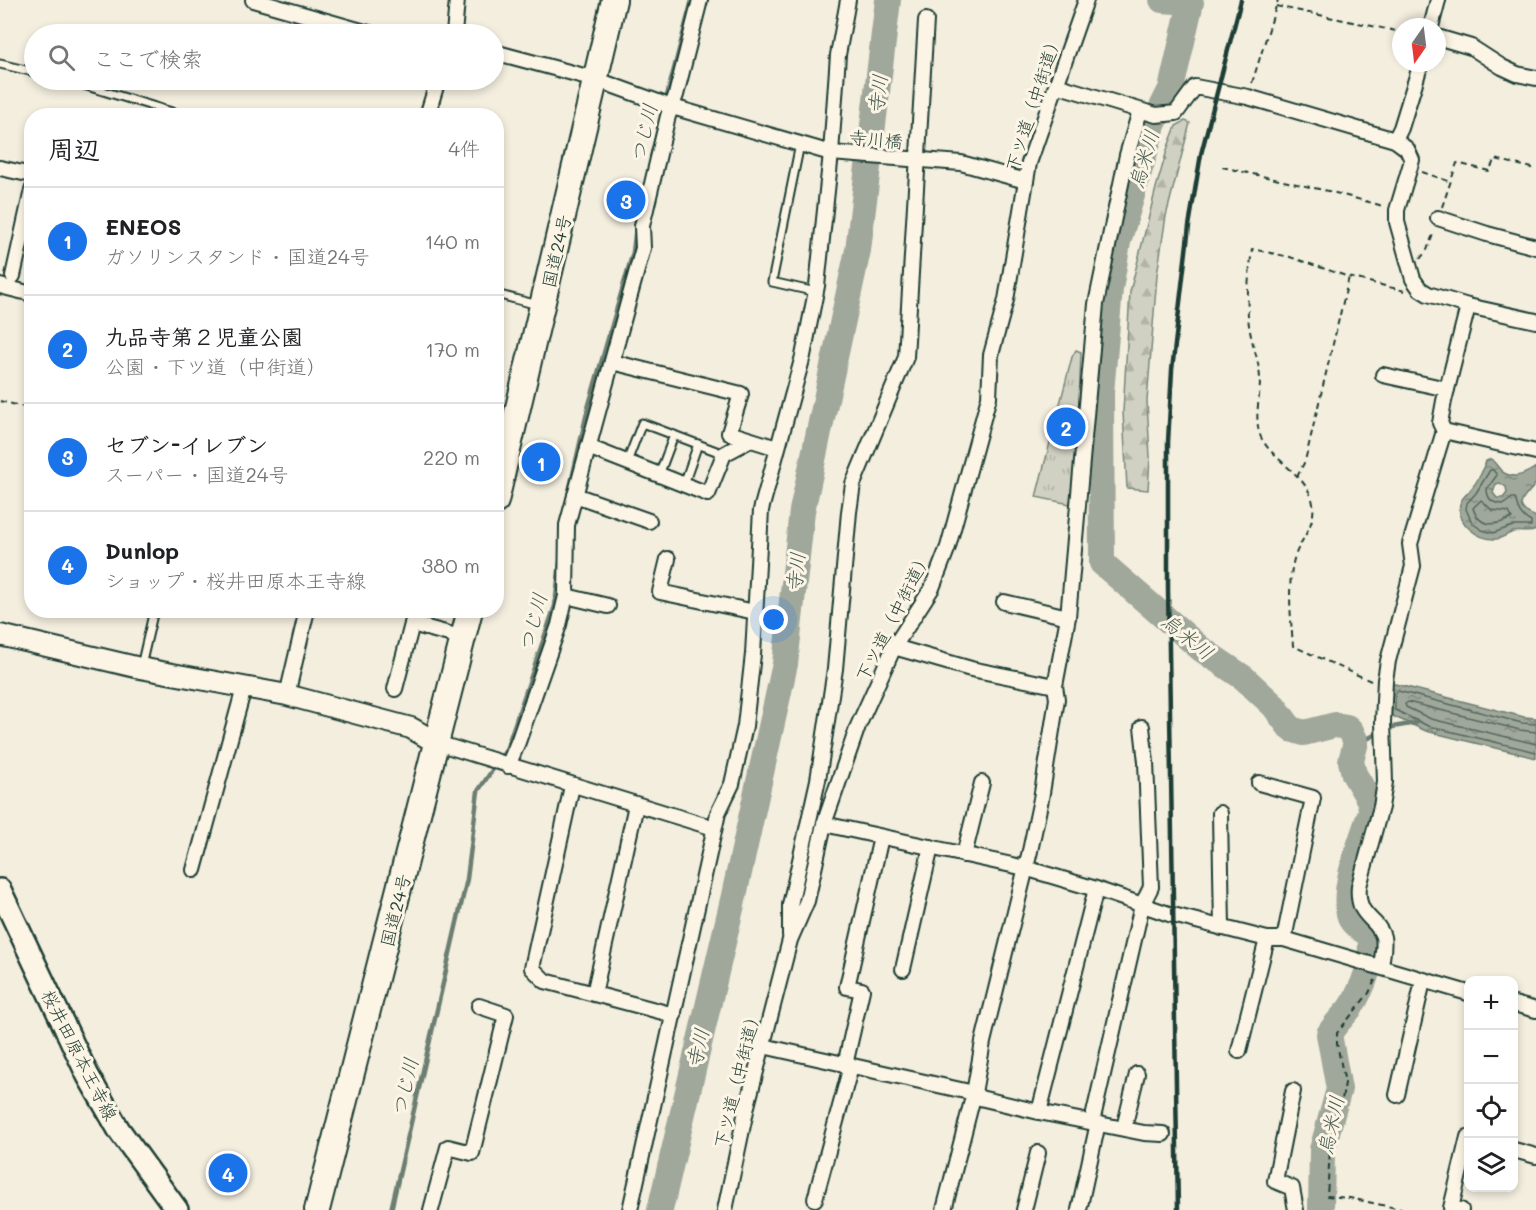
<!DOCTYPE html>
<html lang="ja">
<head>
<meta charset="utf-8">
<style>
  :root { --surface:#fff; --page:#f6f6f6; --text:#202124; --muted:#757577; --line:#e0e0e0; --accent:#1a73e8 }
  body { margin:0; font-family:Mali,"Klee One",sans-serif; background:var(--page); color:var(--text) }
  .controls { position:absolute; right:18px; bottom:18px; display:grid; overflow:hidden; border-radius:12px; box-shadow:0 3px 9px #0003 }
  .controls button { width:54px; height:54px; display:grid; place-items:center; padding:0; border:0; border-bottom:2px solid var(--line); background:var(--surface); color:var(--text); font:30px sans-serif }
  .compass { position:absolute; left:1392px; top:18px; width:54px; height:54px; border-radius:50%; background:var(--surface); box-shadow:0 3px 9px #0003; rotate:194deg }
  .you { position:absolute; left:774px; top:620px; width:21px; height:21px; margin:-15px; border:4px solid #fff; border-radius:50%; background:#1a73e8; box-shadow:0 0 0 9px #1a73e833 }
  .badge { display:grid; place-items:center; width:39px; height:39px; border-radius:50%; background:var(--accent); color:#fff; font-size:20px; font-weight:700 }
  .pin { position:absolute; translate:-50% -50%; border:3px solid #fff; box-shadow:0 2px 6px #0006 }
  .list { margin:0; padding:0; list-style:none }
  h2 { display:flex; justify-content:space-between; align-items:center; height:78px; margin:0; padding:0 24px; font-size:26px }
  h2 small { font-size:20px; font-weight:400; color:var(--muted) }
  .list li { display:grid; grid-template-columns:39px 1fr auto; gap:18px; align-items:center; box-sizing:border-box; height:108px; padding:0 24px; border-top:2px solid var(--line) }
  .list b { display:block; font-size:22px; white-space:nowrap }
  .list p { margin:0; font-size:20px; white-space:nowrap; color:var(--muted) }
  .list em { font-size:20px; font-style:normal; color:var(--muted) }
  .icon { flex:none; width:33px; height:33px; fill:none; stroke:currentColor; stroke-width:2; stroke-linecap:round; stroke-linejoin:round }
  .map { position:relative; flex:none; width:1536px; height:1210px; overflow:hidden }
  .search { position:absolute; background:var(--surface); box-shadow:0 3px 9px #0003; left:24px; top:24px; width:480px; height:66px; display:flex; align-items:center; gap:15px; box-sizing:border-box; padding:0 21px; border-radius:33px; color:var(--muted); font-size:22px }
  .panel { position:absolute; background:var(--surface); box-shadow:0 3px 9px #0003; left:24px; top:108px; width:480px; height:510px; border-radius:24px }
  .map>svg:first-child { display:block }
  .forest { fill:url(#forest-firs); stroke:#78877b; stroke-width:1.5 }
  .park { fill:url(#park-tufts); stroke:#78877b; stroke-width:1.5 }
  .water { fill:url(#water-ripples); stroke:#6c7d72; stroke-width:1.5; fill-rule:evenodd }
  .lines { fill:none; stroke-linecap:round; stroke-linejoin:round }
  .shore { stroke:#53685d; stroke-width:1.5 }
  .stream { stroke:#6c7d72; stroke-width:4.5 }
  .river { stroke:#a0a89b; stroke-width:26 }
  .lane-casing { stroke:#1f3d34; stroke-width:11 }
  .street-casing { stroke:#1f3d34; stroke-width:18 }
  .secondary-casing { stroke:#1f3d34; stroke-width:24 }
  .primary-casing { stroke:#1f3d34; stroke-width:26 }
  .highway-casing { stroke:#1f3d34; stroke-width:28 }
  .path { stroke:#1f3d34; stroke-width:2; stroke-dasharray:6 4.5; stroke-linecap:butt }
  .lane { stroke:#fcf5e5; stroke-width:7 }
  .street { stroke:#fcf5e5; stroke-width:14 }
  .secondary { stroke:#fcf5e5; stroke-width:20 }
  .primary { stroke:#fcf5e5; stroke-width:21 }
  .highway { stroke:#fcf5e5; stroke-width:24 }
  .rail { stroke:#1f3d34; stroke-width:4.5 }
  .labels { text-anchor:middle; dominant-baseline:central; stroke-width:6; stroke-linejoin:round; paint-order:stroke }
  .street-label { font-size:18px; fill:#1f3d34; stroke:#fcf5e5 }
  .water-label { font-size:20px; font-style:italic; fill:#465d53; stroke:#fcf5e5 }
</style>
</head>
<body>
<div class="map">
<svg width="1536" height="1210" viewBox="0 0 1536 1210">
  <defs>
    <pattern id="forest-firs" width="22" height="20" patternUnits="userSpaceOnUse" patternTransform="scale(1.5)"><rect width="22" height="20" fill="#d0d1c2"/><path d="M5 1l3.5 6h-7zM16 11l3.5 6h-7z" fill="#b2b4a7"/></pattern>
    <pattern id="park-tufts" width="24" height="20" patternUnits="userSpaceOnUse" patternTransform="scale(1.5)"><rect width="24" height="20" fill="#d0d1c2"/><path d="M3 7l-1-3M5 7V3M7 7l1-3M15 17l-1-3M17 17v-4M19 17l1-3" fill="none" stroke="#b2b4a7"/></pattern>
    <pattern id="water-ripples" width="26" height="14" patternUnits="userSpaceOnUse" patternTransform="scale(1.5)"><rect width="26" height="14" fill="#a0a89b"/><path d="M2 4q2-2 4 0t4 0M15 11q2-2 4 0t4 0" fill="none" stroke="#828a7f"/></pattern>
  </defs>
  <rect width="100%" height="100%" fill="#f3eede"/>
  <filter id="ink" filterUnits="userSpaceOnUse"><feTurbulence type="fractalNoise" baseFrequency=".0167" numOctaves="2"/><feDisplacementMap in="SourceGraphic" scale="12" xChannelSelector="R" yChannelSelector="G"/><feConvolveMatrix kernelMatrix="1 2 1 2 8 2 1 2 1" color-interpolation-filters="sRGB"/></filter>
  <g filter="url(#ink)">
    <path class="forest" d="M 1185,121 L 1190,123 L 1166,216 L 1157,275 L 1147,401 L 1150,457 L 1148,490 L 1127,488 L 1123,412 L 1130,292 L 1156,188 L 1168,147 L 1176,126 Z"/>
    <path class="park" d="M 1076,350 L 1081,352 L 1075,505 L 1036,497 L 1072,357 Z"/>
    <g class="water">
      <path d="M 1491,459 C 1496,463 1499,470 1504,473 C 1515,480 1527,473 1536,467 L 1536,483 C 1528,496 1507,506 1536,517 L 1536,530 C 1528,534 1521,530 1513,532 C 1507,534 1503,538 1496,539 C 1478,540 1456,523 1460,504 C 1462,497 1467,495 1471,489 C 1477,482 1484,470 1486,461 ZM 1500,483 L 1506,487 L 1507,493 L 1503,498 L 1497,498 L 1493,493 L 1496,484 Z"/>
      <path d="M 1395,684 L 1524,717 L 1536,718 L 1536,758 L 1426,731 L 1388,714 L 1389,685 Z"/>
    </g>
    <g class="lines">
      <g class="shore">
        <path d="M 1490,470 L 1493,470 L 1497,475 L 1487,489 C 1487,500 1494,504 1504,504 L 1512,498 L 1515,498 C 1518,509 1520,516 1531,522 L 1531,526 L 1513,526 L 1493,533 L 1482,530 L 1472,523 L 1466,509 L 1467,503 L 1476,493 Z"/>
        <path d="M 1481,500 L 1492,510 L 1509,512 L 1512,518 C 1496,526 1479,528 1473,508 Z"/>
        <path d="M 1536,724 L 1522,723 L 1398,691 L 1395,694 L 1395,710 L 1428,726 L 1536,752"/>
        <path d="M 1536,732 L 1520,730 L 1408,702 L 1405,704 L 1406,707 L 1431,719 L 1536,744"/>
      </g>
      <g class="stream">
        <path d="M 651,157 L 692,0"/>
        <path d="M 561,527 L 588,408 L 633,252 L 636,227"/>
        <path d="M 1356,742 L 1369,738 L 1387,728 L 1416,723"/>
        <path d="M 391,1210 L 467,879 L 478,791 L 506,750 L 555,606 L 560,562"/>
      </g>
      <g class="river">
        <path d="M 1162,0 L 1191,2 L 1171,89 L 1153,125 L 1118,242 L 1110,289 L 1101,393 L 1102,563 L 1201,649 L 1244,678 L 1274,706 L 1291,729 L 1304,733 L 1335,725 L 1347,727 L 1351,731 L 1356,742 L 1351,761 L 1354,774 L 1370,801 L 1371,811 C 1363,838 1337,896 1352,921 C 1356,927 1364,931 1370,935 C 1374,960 1364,987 1350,1008 C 1343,1017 1335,1024 1329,1034 L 1339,1089 L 1322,1150 L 1321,1210"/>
        <path d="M 660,1210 L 733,900 L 785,664 L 802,511 L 858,250 L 888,0"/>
      </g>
      <g class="lane-casing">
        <g id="lane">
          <path d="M 0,64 L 34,72"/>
          <path d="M 67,80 L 185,116"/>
          <path d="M 800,144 L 772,282 L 816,292"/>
          <path d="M 496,294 L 538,305"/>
          <path d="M 627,462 L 642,423 L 724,454"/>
          <path d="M 659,475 L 674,435"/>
          <path d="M 684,484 L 698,444"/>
          <path d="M 141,666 L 154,610"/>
        </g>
      </g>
      <g class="street-casing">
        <g id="street">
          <path d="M 253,0 L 372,34"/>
          <path d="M 1431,27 L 1438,0"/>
          <path d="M 454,34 L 457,0"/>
          <path d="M 1437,37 L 1471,47 L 1502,67 L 1517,74 L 1536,78"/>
          <path d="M 494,52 L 595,79 L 669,106 L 831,153 L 961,163 L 1026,181"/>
          <path d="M 1056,85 L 1156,115 L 1176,113 L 1195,87 L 1248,97 L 1395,140 L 1407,149 L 1412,160 L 1397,210 L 1397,222 L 1413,279 L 1420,289 L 1428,294 L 1468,306 L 1536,321"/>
          <path d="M 427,116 L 438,80"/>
          <path d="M 1395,140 L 1401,128 L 1421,63"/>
          <path d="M 0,168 L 32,175"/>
          <path d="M 1438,218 L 1487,234 L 1536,247"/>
          <path d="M 13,276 L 32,190"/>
          <path d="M 0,286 L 32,294"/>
          <path d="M 1468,306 L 1444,401 L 1440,423 L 1444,431 L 1536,452"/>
          <path d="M 612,362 L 741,394 L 729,433 L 777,448"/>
          <path d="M 1383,375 L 1447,389"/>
          <path d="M 588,447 L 708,494 L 724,454 L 750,440"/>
          <path d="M 575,495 L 649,521"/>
          <path d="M 668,559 L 660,592 L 755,612"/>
          <path d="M 566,596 L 608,606"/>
          <path d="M 1004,602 L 1068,617"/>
          <path d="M 416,610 L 412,624 L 464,638"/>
          <path d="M 894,647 L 971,669 L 1055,686"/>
          <path d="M 395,689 L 412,624"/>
          <path d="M 287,695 L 307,610"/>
          <path d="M 437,743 L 714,828"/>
          <path d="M 508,766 L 518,742 L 559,625 L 566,596 L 567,525 L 643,248 L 642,226 L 668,116 L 676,95 L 700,0"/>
          <path d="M 1259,783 L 1313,798 L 1284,939"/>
          <path d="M 572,786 L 532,968 L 545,981 L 674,1015"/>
          <path d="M 1220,813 L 1222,928"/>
          <path d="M 824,824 L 1025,868 L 1096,889 L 1169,914 L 1267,939 L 1284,939 L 1468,993"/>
          <path d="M 964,855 L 982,783"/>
          <path d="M 194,870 L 244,688"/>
          <path d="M 790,935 L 790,905 L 818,780 L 835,669 L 849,512 L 853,484 L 906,357 L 926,20"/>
          <path d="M 1381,966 C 1382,957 1385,946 1383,937 C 1377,916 1356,919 1359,886 L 1381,807 L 1385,782 L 1383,722 L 1385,680 L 1388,661 L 1413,566 L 1410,544 L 1444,431"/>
          <path d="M 903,969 L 931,847"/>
          <path d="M 594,994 L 636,805"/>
          <path d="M 1514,1004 L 1536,1010"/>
          <path d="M 763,1046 L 974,1093 L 980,1098 L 1039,1112 L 1144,1133 L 1163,1134"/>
          <path d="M 1239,1051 L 1267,939"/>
          <path d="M 845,1065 L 862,990 L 847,987 L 881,837"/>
          <path d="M 1293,1091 L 1275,1181 L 1292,1188 L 1296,1210"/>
          <path d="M 1397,1095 L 1423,981"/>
          <path d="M 1039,1112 L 1096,889"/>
          <path d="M 1092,1122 L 1142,905 L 1151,887 L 1146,762 L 1142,727"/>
          <path d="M 1124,1128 L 1137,1074"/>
          <path d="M 1514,1150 L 1536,1156"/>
          <path d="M 815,1199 L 851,1066"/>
          <path d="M 431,1210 L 448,1147 L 472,1153 L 506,1015 L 479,1006"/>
          <path d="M 630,1210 L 718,813 L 732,784 L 745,726 L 753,654 L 761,510 L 803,356 L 817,286 L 831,153 L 838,55 L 848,0"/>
          <path d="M 725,1210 L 747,1106 L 790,940 L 807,901 L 824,824 L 858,726 L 894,647 L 932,588 L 948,547 L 989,397 L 991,355 L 1006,300 L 1029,163 L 1086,0"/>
          <path d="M 944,1210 L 974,1093 L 983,1042 L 1030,851 L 1041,799 L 1057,699 L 1055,686 L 1068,617 L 1096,304 L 1127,155 L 1140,111"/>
          <path d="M 1024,1210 L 1038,1153"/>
          <path d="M 1079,1210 L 1098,1123"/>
          <path d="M 1461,1210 L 1451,1208 L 1468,1137"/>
        </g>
      </g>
      <g class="secondary-casing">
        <path id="secondary" d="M 0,635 L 140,668 L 287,695 L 411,728 L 437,743"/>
      </g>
      <g class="primary-casing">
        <path id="primary" d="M 0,890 L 88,1076 L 119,1130 L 177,1210"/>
      </g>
      <g class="highway-casing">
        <g id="highway">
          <path d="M 496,501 L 614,0"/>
          <path d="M 317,1210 L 470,610"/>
        </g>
      </g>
      <g class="path">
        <path d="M 1276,6 L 1401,32"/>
        <path d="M 1252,83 L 1278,0"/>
        <path d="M 1222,167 L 1332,192 L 1383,206"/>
        <path d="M 1422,172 L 1451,182"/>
        <path d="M 1442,207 L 1457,163 L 1489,171 L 1495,159 L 1536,169"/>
        <path d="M 1420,259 L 1427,250 L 1434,232"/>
        <path d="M 0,401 L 32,409"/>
        <path d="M 1297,477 L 1305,461 L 1349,277"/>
        <path d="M 1371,681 L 1293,646 C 1291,618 1287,586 1294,559 C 1300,539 1316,526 1313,504 C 1309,475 1270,460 1260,435 C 1254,418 1260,398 1260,381 C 1260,363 1253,348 1250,331 C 1245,307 1249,274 1252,249 L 1290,257 L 1349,277 L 1405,291"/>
        <path d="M 1375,980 L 1369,993 L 1337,1033 L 1337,1044 L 1345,1083 L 1341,1105 L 1331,1134 L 1327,1196 L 1350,1198 L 1405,1210"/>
      </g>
      <use href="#lane" class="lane"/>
      <use href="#street" class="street"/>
      <use href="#secondary" class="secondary"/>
      <use href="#primary" class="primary"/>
      <use href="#highway" class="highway"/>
      <path class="rail" d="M 1178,1210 L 1168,589 L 1168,442 L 1172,370 L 1189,226 L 1201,154 L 1241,0"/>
    </g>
  </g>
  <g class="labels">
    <g class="street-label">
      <text transform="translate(1033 102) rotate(-72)">下ツ道（中街道）</text>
      <text transform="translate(876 139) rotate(5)">寺川橋</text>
      <text transform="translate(556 251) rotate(-77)">国道24号</text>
      <text transform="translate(893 616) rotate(-63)">下ツ道（中街道）</text>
      <text transform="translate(395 910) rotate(-76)">国道24号</text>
      <text transform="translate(80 1055) rotate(63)">桜井田原本王寺線</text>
      <text transform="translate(737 1078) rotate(-76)">下ツ道（中街道）</text>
    </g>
    <g class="water-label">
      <text transform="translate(877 94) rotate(-83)">寺川</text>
      <text transform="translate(643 133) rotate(-77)">つじ川</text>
      <text transform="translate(1143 159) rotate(-73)">烏米川</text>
      <text transform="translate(795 572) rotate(-84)">寺川</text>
      <text transform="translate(532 622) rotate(-75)">つじ川</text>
      <text transform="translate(1188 636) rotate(39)">烏米川</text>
      <text transform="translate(697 1048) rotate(-77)">寺川</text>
      <text transform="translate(404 1087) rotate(-77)">つじ川</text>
      <text transform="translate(1330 1125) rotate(-78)">烏米川</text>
    </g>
  </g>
</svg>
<div class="controls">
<button>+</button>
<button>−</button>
<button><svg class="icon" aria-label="locate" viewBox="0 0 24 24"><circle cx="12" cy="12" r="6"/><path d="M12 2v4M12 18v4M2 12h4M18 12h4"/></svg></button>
<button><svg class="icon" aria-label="layers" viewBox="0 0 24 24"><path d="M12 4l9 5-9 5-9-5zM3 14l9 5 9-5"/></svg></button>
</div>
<svg class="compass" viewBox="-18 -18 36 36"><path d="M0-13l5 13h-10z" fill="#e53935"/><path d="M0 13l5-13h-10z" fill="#757577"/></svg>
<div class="you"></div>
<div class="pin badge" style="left:541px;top:462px">1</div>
<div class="pin badge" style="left:1066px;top:427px">2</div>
<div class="pin badge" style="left:626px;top:200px">3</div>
<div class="pin badge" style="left:228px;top:1173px">4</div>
<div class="search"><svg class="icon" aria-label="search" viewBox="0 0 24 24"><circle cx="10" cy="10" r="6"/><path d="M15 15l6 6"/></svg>ここで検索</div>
<section class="panel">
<h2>周辺<small>4件</small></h2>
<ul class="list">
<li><span class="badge">1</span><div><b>ENEOS</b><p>ガソリンスタンド · 国道24号</p></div><em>140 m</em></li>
<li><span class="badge">2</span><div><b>九品寺第２児童公園</b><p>公園 · 下ツ道（中街道）</p></div><em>170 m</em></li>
<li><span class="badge">3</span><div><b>セブン-イレブン</b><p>スーパー · 国道24号</p></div><em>220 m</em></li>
<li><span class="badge">4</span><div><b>Dunlop</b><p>ショップ · 桜井田原本王寺線</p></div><em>380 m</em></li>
</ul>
</section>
</div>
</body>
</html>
